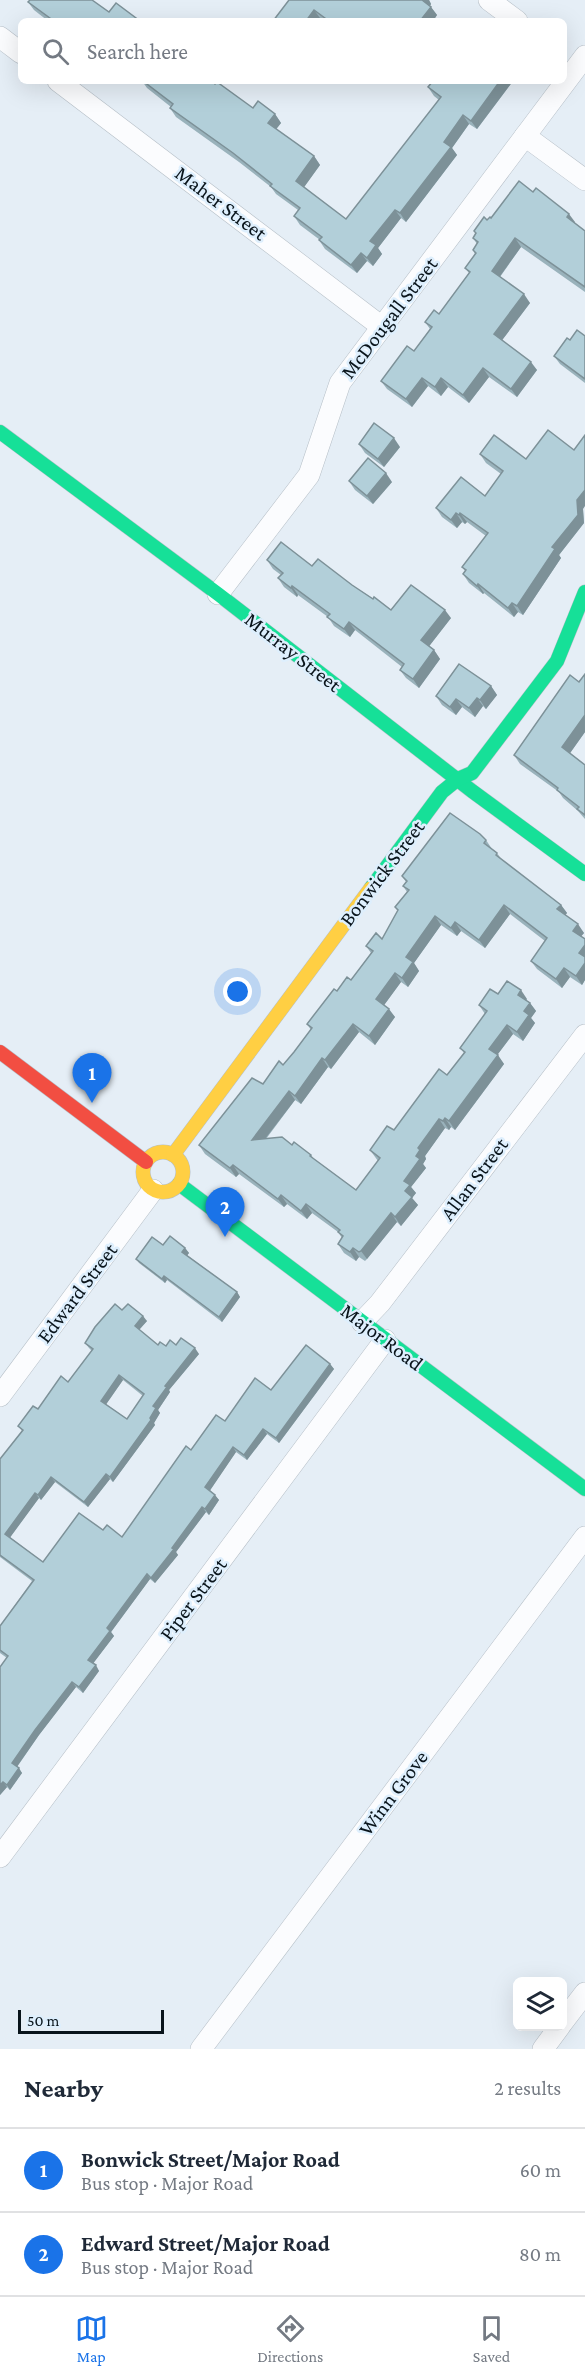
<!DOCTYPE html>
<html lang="en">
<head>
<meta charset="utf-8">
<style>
  :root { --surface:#fff; --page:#f2f2f3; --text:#1f2937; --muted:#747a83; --line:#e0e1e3; --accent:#1a73e8 }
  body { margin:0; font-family:"Crimson Pro",serif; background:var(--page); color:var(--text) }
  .controls { position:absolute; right:18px; bottom:18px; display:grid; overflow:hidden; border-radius:9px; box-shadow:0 6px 24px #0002 }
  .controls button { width:54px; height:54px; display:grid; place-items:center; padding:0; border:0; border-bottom:2px solid var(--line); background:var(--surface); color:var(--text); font:30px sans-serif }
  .scale { position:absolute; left:18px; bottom:15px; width:146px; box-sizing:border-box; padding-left:6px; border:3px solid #09141b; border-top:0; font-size:16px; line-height:21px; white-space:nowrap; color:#09141b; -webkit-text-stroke:4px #deeffd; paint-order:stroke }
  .you { position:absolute; left:238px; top:992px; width:21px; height:21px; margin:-15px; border:4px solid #fff; border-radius:50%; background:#1a73e8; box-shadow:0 0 0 9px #1a73e833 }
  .badge { display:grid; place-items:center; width:39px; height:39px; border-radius:50%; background:var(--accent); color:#fff; font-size:20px; font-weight:700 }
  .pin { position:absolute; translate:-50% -50px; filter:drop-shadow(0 2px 3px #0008) }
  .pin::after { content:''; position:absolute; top:32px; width:21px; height:18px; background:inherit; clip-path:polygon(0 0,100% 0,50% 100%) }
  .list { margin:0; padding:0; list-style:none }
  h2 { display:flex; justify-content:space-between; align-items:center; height:78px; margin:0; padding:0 24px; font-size:26px }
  h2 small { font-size:20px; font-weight:400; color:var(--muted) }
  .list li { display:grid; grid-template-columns:39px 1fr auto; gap:18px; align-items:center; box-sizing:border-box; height:84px; padding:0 24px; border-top:2px solid var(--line) }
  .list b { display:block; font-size:22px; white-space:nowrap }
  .list p { margin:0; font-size:20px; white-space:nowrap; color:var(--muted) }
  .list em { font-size:20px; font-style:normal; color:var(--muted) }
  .icon { flex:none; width:33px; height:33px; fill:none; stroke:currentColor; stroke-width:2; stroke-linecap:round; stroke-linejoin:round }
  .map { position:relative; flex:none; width:585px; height:2049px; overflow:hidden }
  .search { position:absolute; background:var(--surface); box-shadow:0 6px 24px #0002; left:18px; right:18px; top:18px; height:66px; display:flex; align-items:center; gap:15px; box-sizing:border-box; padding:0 21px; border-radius:9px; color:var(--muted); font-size:22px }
  .sheet { height:246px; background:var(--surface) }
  nav { display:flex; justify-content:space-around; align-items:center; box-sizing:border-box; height:84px; border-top:2px solid var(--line); background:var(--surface); font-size:16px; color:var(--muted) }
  nav a { display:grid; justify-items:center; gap:3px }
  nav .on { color:var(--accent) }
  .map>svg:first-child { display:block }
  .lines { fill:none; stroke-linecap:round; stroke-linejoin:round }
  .street-casing { stroke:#b6bfc7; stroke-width:22 }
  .fast-casing { stroke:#b6bfc7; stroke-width:15 }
  .slow-casing { stroke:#b6bfc7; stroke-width:15 }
  .jam-casing { stroke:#b6bfc7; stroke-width:15 }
  .street { stroke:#fbfcfe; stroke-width:21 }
  .fast { stroke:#16e098; stroke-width:14 }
  .slow { stroke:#ffcf43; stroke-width:14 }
  .jam { stroke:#f24e42; stroke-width:14 }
  .wall { fill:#99b2bb; fill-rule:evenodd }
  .shaded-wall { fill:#7d9198 }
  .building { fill:#b2cfd9; stroke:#7d9198; stroke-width:1.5; fill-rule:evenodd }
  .labels { text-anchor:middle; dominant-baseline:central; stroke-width:5; stroke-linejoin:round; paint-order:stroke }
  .street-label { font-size:21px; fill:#09141b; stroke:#deeffd }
</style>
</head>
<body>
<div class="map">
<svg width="585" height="2049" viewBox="0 0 585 2049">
  <rect width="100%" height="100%" fill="#e5eef6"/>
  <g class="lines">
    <g class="street-casing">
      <g id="street">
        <path d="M 489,0 L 517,21"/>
        <path d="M 0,37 L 21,53"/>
        <path d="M 58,81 L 382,327"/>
        <path d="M 525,136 L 585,180"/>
        <path d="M 218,594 L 309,475 L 340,383 L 585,56"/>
        <path d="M 362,1322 L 380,1303 L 585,1035"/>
        <path d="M 0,1396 L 153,1190"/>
        <path d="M 0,1857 L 385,1340"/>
        <path d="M 562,2023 L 585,1993"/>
        <path d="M 201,2049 L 585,1537"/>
        <path d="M 543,2049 L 560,2026"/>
      </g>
    </g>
    <g class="fast-casing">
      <g id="fast">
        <path d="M 0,432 L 218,594 L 472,791 L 585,874"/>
        <path d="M 371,888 L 442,792 L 458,779 L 472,773 L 557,661 L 585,592"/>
        <path d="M 179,1184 L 585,1489"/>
      </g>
    </g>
    <g class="slow-casing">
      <g id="slow">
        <circle cx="163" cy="1172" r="20"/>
        <path d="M 173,1155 L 371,888"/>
      </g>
    </g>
    <g class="jam-casing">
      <path id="jam" d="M 0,1052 L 146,1162"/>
    </g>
    <use href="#street" class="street"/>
    <use href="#fast" class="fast"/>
    <use href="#slow" class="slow"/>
    <use href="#jam" class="jam"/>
  </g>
  <g class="wall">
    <path d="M 289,0 L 429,0 L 431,4 L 430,6 L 437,15 L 433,21 L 323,21 Z"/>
    <path d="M 28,2 L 109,12 L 140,21 L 48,21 L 34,10 Z"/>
    <path d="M 142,81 L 211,81 L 253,108 L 275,114 L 281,123 L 276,129 L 314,156 L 320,165 L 304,187 L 346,219 L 439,100 L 434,96 L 428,87 L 433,81 L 513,81 L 477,129 L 469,124 L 452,148 L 457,155 L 406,222 L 401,218 L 378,248 L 382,254 L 373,266 L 367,261 L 357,273 L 325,249 L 319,240 L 320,240 L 300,225 L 294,216 L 298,210 L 276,194 L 271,187 L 239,162 L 176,117 L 170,108 L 171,107 L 147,88 Z"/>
    <path d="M 491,218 L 575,222 L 574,223 L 585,231 L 585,292 L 521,247 L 500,277 L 530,303 L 502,340 L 537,370 L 517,397 L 489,377 L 469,403 L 448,387 L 441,396 L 428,386 L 412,407 L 387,389 L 381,381 L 414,351 L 430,329 L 425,322 L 439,314 L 469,273 L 465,268 L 475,254 L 473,250 L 477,244 L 473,238 L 476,234 L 474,231 L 487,220 Z"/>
    <path d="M 585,336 L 585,383 L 560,364 L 554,356 L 570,340 Z"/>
    <path d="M 359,444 L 400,447 L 384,467 L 365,453 Z"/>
    <path d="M 480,454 L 583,509 L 584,523 L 559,555 L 561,558 L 523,615 L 518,612 L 514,617 L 484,593 L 483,594 L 469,583 L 463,574 L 465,571 L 462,567 L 486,536 L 467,522 L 465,524 L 462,522 L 457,528 L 442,517 L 436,508 L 485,496 L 501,474 L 486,463 Z"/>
    <path d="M 349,481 L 392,482 L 373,504 L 355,490 Z"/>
    <path d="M 267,560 L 312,566 L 352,585 L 391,610 L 451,618 L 429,646 L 434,650 L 440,659 L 419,688 L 406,678 L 400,670 L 402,667 L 355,630 L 350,637 L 334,626 L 328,617 L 298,595 L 297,597 L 284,587 L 278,578 L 281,575 L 273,569 Z"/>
    <path d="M 585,674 L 585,732 L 570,753 L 585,765 L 585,819 L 578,811 L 563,798 L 559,792 L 520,764 L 514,755 Z"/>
    <path d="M 491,686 L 497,695 L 486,709 L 483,706 L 475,717 L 462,707 L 456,715 L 442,705 L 436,696 Z"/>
    <path d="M 486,840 L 492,849 L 497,853 L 502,860 L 561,905 L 567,913 L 565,915 L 584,933 L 581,936 L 585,939 L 585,980 L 582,985 L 570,977 L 562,988 L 537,969 L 531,961 L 545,941 L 510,914 L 485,948 L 461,931 L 457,936 L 441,925 L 414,963 L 419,971 L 408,987 L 401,982 L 384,1005 L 395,1017 L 375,1045 L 359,1032 L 331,1069 L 328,1067 L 301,1104 L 295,1100 L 266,1139 L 292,1145 L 311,1155 L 314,1159 L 356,1190 L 378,1161 L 370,1150 L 394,1130 L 447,1075 L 464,1053 L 460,1048 L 485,1014 L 479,1005 L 498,994 L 527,999 L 526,1000 L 530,1003 L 536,1011 L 531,1018 L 535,1023 L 523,1041 L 513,1034 L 497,1055 L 504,1064 L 455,1130 L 451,1127 L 449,1130 L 445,1128 L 425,1156 L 426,1159 L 423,1164 L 426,1168 L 411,1187 L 416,1193 L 412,1198 L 418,1205 L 401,1226 L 397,1222 L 367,1259 L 365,1261 L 359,1257 L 356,1261 L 344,1253 L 338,1244 L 342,1238 L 338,1232 L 312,1213 L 307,1219 L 287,1204 L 284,1207 L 239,1174 L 236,1177 L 205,1154 L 199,1145 L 283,1065 L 294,1052 L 311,1030 L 307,1024 L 337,991 L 351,980 L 371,953 L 366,946 L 382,939 L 398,911 L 395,907 L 407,892 L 403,886 L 406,882 L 402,876 Z"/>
    <path d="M 163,1245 L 185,1248 L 189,1253 L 187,1255 L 237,1292 L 240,1297 L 222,1322 L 167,1280 L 165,1283 L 139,1263 L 136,1259 Z"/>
    <path d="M 122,1310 L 147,1321 L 139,1330 L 158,1345 L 166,1346 L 176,1345 L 199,1354 L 169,1390 L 170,1392 L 158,1410 L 160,1413 L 154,1423 L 155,1425 L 113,1482 L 110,1479 L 88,1507 L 55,1482 L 41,1500 L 39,1498 L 10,1537 L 43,1562 L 103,1530 L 122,1537 L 191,1450 L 225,1421 L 271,1390 L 330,1364 L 334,1369 L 279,1443 L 267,1434 L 247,1460 L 236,1452 L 210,1490 L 219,1500 L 209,1515 L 206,1512 L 176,1552 L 178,1555 L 155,1583 L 150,1579 L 111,1632 L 114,1636 L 93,1663 L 99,1671 L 83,1693 L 76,1687 L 39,1735 L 17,1767 L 22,1773 L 10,1790 L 7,1787 L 0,1795 L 0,1667 L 7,1658 L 0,1653 L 0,1626 L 32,1581 L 0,1557 L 0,1459 L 22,1431 L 18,1426 L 68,1382 L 92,1351 L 89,1348 L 85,1343 ZM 123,1380 L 143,1396 L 127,1419 L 106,1404 Z"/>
  </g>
  <g class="shaded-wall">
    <path d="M 422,0 L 429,0 L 431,4 L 428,9 Z"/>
    <path d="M 431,7 L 437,15 L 433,21 L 420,21 Z"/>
    <path d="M 314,10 L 320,18 L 318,21 L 306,21 Z"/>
    <path d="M 500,81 L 513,81 L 477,129 L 471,121 Z"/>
    <path d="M 275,114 L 281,123 L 274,132 L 268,123 Z"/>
    <path d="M 463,115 L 469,124 L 452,148 L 457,155 L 406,222 L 400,213 L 444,142 Z"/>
    <path d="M 314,156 L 320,165 L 302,190 L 296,181 Z"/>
    <path d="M 395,210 L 401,218 L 378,248 L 382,254 L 373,266 L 367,258 L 370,241 Z"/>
    <path d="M 569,214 L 575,222 L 573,226 L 567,217 Z"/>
    <path d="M 515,238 L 521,247 L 498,279 L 492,271 Z"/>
    <path d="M 361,253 L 367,261 L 357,273 L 351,265 Z"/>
    <path d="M 524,294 L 530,303 L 500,343 L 494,334 Z"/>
    <path d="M 531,362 L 537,370 L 517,397 L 511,389 Z"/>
    <path d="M 483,368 L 489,377 L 469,403 L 463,395 Z"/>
    <path d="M 422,378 L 428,386 L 412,407 L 406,399 Z"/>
    <path d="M 441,378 L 448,387 L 441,396 L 435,387 Z"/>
    <path d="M 394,438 L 400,447 L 384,467 L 378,459 Z"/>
    <path d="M 386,473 L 392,482 L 373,504 L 367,496 Z"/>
    <path d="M 585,490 L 585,506 L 583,509 L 584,523 L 559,555 L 561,558 L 523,615 L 517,606 L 552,547 L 577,500 Z"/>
    <path d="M 456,513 L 462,522 L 457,528 L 451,520 Z"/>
    <path d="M 460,513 L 467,522 L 465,524 L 459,515 Z"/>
    <path d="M 478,584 L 484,593 L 483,594 L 477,586 Z"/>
    <path d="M 292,586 L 298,595 L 297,597 L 291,588 Z"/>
    <path d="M 512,603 L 518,612 L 514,617 L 508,608 Z"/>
    <path d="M 445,610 L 451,618 L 427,649 L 421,640 Z"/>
    <path d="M 349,622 L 355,630 L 350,637 L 344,629 Z"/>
    <path d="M 434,650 L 440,659 L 419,688 L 413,679 Z"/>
    <path d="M 491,686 L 497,695 L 486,709 L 480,700 Z"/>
    <path d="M 477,698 L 483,706 L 475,717 L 469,708 Z"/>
    <path d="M 456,699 L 462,707 L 456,715 L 450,707 Z"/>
    <path d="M 585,715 L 585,732 L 568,756 L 562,747 Z"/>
    <path d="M 504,905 L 510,914 L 485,948 L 479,940 Z"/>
    <path d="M 561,905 L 567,913 L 563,918 L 557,909 Z"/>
    <path d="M 435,916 L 441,925 L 414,963 L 419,971 L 408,987 L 402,978 L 406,957 Z"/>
    <path d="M 455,922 L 461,931 L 457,936 L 451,928 Z"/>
    <path d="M 578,924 L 584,933 L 579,939 L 573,931 Z"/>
    <path d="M 585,945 L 585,961 L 579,953 Z"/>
    <path d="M 585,963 L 585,980 L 582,985 L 576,976 Z"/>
    <path d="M 564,968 L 570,977 L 562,988 L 556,979 Z"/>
    <path d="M 395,973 L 401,982 L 382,1008 L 376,999 Z"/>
    <path d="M 521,990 L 527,999 L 524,1003 L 518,995 Z"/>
    <path d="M 530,1003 L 536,1011 L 531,1018 L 535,1023 L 523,1041 L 517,1032 L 524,1011 Z"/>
    <path d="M 389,1009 L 395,1017 L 375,1045 L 369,1036 Z"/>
    <path d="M 353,1024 L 359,1032 L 331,1069 L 325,1060 Z"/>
    <path d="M 507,1025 L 513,1034 L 495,1058 L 489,1049 Z"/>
    <path d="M 498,1055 L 504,1064 L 455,1130 L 449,1121 Z"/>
    <path d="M 322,1058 L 328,1067 L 301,1104 L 295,1096 Z"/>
    <path d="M 289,1091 L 295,1100 L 258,1148 L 252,1140 Z"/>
    <path d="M 445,1118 L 451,1127 L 449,1130 L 443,1121 Z"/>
    <path d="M 439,1119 L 445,1128 L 425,1156 L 426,1159 L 423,1164 L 426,1168 L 411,1187 L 416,1193 L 412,1198 L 418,1205 L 401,1226 L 395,1217 L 404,1181 L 416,1156 L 418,1148 Z"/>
    <path d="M 233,1165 L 239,1174 L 236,1177 L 230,1168 Z"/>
    <path d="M 281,1195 L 287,1204 L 284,1207 L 278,1199 Z"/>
    <path d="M 306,1204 L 312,1213 L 307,1219 L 301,1211 Z"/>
    <path d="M 391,1213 L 397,1222 L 367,1259 L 361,1251 Z"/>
    <path d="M 185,1248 L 189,1253 L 186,1257 L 182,1252 Z"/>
    <path d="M 353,1248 L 359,1257 L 356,1261 L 350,1252 Z"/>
    <path d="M 164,1276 L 167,1280 L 165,1283 L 162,1279 Z"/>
    <path d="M 237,1292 L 240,1297 L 222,1322 L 219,1317 Z"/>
    <path d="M 143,1316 L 147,1321 L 138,1331 L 135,1326 Z"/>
    <path d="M 195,1348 L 199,1354 L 169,1390 L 170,1392 L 158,1410 L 160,1413 L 154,1423 L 155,1425 L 113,1482 L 110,1477 L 150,1418 L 153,1406 L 165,1386 Z"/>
    <path d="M 330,1364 L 334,1369 L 279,1443 L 276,1438 Z"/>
    <path d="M 119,1375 L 123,1380 L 105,1406 L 101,1401 Z"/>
    <path d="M 263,1429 L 267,1434 L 247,1460 L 244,1455 Z"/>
    <path d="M 233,1447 L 236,1452 L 209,1492 L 205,1487 Z"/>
    <path d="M 106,1474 L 110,1479 L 88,1507 L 84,1502 Z"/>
    <path d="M 51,1477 L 55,1482 L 41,1500 L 38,1495 Z"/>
    <path d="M 35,1493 L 39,1498 L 9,1539 L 5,1534 Z"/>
    <path d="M 215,1495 L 219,1500 L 209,1515 L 205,1509 Z"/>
    <path d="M 202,1507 L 206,1512 L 176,1552 L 178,1555 L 155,1583 L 151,1578 Z"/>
    <path d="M 147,1574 L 150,1579 L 111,1632 L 114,1636 L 92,1665 L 88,1660 L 107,1628 Z"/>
    <path d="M 96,1665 L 99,1671 L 83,1693 L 79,1687 Z"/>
    <path d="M 72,1682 L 76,1687 L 39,1735 L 16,1768 L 12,1763 L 35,1730 Z"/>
    <path d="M 19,1768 L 22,1773 L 10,1790 L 7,1785 Z"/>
    <path d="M 3,1782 L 7,1787 L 0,1795 L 0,1785 Z"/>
  </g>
  <g class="building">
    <path d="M 30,0 L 92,0 L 109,12 L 116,3 L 140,21 L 54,21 L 28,2 Z"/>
    <path d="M 289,0 L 422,0 L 431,7 L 420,21 L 329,21 L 314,10 L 306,21 L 273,21 Z"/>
    <path d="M 143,81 L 211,81 L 215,84 L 217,82 L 253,108 L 258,101 L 275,114 L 268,123 L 314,156 L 296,181 L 346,219 L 441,97 L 428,87 L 433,81 L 500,81 L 471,121 L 463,115 L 444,142 L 451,147 L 400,213 L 395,210 L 370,241 L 376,245 L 367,258 L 361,253 L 351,265 L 319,240 L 322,237 L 294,216 L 300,208 L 270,186 L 272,184 L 233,153 L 170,108 L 173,104 Z"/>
    <path d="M 519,181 L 533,192 L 536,188 L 569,214 L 567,217 L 585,231 L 585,287 L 515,238 L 492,271 L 524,294 L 494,334 L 531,362 L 511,389 L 483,368 L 463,395 L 441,378 L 435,387 L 422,378 L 406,399 L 381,381 L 407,346 L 414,351 L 432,327 L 425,322 L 434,310 L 439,314 L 470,272 L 465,268 L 476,253 L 473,250 L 478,242 L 473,238 L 476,233 L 474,231 L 484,217 L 487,220 L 490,217 L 491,218 Z"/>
    <path d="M 577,330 L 585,336 L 585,379 L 554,356 L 567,338 L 570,340 Z"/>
    <path d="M 374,423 L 394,438 L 378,459 L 359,444 Z"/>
    <path d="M 548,430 L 574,450 L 585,435 L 585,490 L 577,500 L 578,515 L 552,547 L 555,549 L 517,606 L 512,603 L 508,608 L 478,584 L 477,586 L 463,574 L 466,570 L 462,567 L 488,533 L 460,513 L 459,515 L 456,513 L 451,520 L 436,508 L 461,477 L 485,496 L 503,471 L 480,454 L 494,435 L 526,459 Z"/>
    <path d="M 368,458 L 386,473 L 367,496 L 349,481 Z"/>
    <path d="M 281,542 L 312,566 L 318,559 L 352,585 L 373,599 L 374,597 L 391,610 L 411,585 L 445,610 L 421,640 L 434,650 L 413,679 L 400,670 L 404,664 L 349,622 L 344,629 L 327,617 L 330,614 L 292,586 L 291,588 L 278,578 L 283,573 L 267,560 Z"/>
    <path d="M 459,664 L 491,686 L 480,700 L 477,698 L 469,708 L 456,699 L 450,707 L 436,696 Z"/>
    <path d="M 585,674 L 585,715 L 562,747 L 585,765 L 585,815 L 577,809 L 579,807 L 557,790 L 558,788 L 514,755 L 570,675 L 579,682 Z"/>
    <path d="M 450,813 L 480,834 L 486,840 L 484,843 L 497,853 L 496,855 L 561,905 L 557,909 L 578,924 L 573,931 L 585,939 L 585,945 L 579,953 L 585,957 L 585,963 L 576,976 L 564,968 L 556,979 L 531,961 L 547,938 L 504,905 L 479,940 L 455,922 L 451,928 L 435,916 L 406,957 L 413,962 L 402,978 L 395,973 L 376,999 L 389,1009 L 369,1036 L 353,1024 L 325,1060 L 322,1058 L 295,1096 L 289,1091 L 252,1140 L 282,1137 L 292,1145 L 294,1142 L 311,1155 L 310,1156 L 356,1190 L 380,1158 L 370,1150 L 387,1126 L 394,1130 L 439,1069 L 447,1075 L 465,1052 L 460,1048 L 487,1011 L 479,1005 L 490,989 L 498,994 L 507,981 L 521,990 L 518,995 L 530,1003 L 524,1011 L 529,1015 L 517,1032 L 507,1025 L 489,1049 L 498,1055 L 449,1121 L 445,1118 L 443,1121 L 439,1119 L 418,1148 L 420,1150 L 416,1156 L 420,1159 L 404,1181 L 410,1185 L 405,1191 L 412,1197 L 395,1217 L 391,1213 L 361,1251 L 359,1252 L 353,1248 L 350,1252 L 338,1244 L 343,1236 L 338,1232 L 340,1230 L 306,1204 L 301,1211 L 281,1195 L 278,1199 L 233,1165 L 230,1168 L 199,1145 L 252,1078 L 263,1084 L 279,1061 L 283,1065 L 294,1052 L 312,1028 L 307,1024 L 334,989 L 337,991 L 347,977 L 351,980 L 373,951 L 366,946 L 376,933 L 382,939 L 398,910 L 395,907 L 409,890 L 403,886 L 407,881 L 402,876 Z"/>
    <path d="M 170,1236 L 185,1248 L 182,1252 L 237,1292 L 219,1317 L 164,1276 L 162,1279 L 136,1259 L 152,1237 L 163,1245 Z"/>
    <path d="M 115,1304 L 122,1310 L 128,1304 L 143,1316 L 135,1326 L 158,1345 L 160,1342 L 166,1346 L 170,1340 L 176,1345 L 181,1338 L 195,1348 L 165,1386 L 167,1387 L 153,1406 L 156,1408 L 150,1418 L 151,1420 L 110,1477 L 106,1474 L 84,1502 L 51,1477 L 38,1495 L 35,1493 L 5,1534 L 43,1562 L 79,1513 L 103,1530 L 107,1525 L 122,1537 L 186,1446 L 191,1450 L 216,1415 L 225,1421 L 255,1378 L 271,1390 L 306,1345 L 330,1364 L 276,1438 L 263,1429 L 244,1455 L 233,1447 L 205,1487 L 215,1495 L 205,1509 L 202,1507 L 172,1548 L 174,1549 L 151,1578 L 147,1574 L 107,1628 L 110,1631 L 88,1660 L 96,1665 L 79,1687 L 72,1682 L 35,1730 L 12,1763 L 19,1768 L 7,1785 L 3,1782 L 0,1785 L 0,1667 L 8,1656 L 0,1650 L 0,1626 L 34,1580 L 0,1555 L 0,1459 L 23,1430 L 18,1426 L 33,1406 L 38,1409 L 61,1376 L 68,1382 L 93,1349 L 85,1343 L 95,1327 ZM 119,1375 L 144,1394 L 127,1419 L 101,1401 Z"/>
  </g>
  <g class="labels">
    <g class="street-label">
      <text transform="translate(221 203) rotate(37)">Maher Street</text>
      <text transform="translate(389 318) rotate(-53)">McDougall Street</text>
      <text transform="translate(293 652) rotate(38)">Murray Street</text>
      <text transform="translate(382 873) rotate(-53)">Bonwick Street</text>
      <text transform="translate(474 1179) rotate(-53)">Allan Street</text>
      <text transform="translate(77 1293) rotate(-53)">Edward Street</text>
      <text transform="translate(382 1337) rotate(37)">Major Road</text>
      <text transform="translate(193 1599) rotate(-53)">Piper Street</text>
      <text transform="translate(393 1793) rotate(-53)">Winn Grove</text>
    </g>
  </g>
</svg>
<div class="controls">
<button><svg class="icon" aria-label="layers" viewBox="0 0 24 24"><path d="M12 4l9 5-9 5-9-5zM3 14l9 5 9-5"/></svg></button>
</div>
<div class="scale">50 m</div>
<div class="you"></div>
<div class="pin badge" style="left:92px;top:1103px">1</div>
<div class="pin badge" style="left:225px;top:1237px">2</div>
<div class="search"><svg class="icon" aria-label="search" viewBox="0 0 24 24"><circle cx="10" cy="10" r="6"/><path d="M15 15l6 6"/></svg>Search here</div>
</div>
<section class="sheet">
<h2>Nearby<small>2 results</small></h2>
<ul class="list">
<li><span class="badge">1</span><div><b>Bonwick Street/Major Road</b><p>Bus stop · Major Road</p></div><em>60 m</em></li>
<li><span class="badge">2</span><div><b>Edward Street/Major Road</b><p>Bus stop · Major Road</p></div><em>80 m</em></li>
</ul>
</section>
<nav>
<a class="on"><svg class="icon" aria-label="map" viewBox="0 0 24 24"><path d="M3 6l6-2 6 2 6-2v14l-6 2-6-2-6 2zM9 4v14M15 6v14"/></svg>Map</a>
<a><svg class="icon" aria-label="directions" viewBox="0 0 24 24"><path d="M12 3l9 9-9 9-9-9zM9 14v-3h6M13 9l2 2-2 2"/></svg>Directions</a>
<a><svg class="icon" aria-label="saved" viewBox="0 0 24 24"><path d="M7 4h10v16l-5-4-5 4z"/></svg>Saved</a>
</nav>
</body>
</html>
